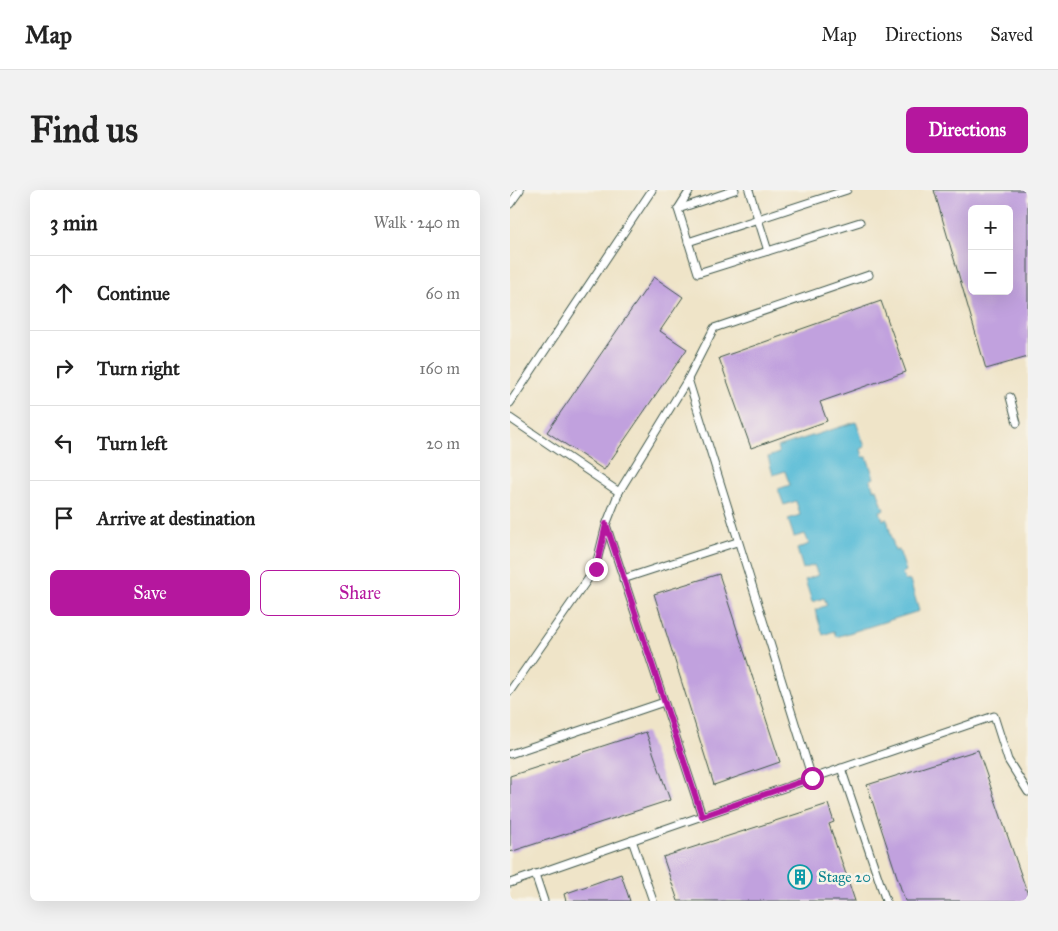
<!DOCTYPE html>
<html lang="en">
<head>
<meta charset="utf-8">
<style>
  :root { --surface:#fff; --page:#f2f2f2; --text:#222; --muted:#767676; --line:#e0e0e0; --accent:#b5179e }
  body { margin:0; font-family:"IM FELL Great Primer",serif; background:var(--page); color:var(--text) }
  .controls { position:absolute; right:15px; top:15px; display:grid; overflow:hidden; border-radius:8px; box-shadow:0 5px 20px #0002 }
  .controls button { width:45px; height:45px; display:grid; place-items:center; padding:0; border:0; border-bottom:1px solid var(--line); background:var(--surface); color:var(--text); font:25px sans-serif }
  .stop { position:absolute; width:15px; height:15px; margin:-11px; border:4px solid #b5179e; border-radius:50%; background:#fff }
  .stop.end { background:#b5179e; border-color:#fff; box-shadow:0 1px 5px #0008 }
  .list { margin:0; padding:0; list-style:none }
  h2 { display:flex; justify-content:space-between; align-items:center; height:65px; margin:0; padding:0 20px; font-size:21px }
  h2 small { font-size:16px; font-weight:400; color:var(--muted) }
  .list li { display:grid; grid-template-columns:32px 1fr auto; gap:15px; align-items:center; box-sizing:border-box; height:75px; padding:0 20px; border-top:1px solid var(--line) }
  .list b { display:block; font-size:19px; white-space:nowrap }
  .list em { font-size:16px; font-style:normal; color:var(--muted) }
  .actions { display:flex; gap:10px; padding:15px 20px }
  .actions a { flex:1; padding:11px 0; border:1px solid var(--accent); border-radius:8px; text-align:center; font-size:18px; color:var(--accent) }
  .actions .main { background:var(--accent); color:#fff }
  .icon { flex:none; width:28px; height:28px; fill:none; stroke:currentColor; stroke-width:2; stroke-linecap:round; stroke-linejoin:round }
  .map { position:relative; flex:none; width:518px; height:711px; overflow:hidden; border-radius:8px }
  header { display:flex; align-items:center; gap:30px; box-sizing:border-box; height:70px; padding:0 25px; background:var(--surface); border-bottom:1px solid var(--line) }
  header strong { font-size:24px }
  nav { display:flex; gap:28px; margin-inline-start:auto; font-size:18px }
  .intro { display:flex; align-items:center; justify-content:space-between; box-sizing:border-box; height:120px; padding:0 30px }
  h1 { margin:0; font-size:35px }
  .button { padding:12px 22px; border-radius:8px; background:var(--accent); color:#fff; font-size:18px; font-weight:700 }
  main { display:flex; gap:30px; padding:0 30px }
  aside { flex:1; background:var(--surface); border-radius:8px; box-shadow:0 5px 20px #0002 }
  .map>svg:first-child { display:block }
  .water { fill:#59bcd7; stroke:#3c7c86 }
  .building { fill:#c1a1de; fill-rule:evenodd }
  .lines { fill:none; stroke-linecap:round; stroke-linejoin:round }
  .lane-casing { stroke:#3e564a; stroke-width:9 }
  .lane { stroke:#fff; stroke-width:7 }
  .route { stroke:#b5179e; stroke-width:6 }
  .labels { text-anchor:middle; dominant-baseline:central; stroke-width:5; stroke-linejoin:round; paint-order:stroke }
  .culture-label { font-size:15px; fill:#0d838f; stroke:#f7f3e8; text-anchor:start }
</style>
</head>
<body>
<header>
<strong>Map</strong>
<nav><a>Map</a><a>Directions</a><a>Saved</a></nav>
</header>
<div class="intro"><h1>Find us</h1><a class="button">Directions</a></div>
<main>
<aside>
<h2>3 min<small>Walk · 240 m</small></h2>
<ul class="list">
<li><svg class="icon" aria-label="ahead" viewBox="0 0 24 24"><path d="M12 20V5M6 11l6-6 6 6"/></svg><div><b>Continue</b></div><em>60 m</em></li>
<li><svg class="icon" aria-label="right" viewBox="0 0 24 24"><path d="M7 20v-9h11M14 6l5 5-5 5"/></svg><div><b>Turn right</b></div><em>160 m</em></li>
<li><svg class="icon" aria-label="left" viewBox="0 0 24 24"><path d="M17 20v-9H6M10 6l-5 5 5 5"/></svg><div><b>Turn left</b></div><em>20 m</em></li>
<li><svg class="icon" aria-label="arrive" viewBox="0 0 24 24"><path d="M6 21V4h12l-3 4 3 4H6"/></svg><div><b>Arrive at destination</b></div></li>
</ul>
<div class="actions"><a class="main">Save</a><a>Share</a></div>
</aside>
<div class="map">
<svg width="518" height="711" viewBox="0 0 518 711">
  <rect width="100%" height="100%" fill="#f7f3e8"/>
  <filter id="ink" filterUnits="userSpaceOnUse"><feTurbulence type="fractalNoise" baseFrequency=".02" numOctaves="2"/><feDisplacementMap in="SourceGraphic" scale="10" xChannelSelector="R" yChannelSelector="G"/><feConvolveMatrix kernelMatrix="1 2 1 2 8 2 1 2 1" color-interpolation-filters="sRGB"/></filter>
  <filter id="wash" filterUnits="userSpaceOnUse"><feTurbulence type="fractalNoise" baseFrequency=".0096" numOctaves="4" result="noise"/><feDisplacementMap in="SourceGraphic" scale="20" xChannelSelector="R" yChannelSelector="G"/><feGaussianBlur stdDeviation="1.12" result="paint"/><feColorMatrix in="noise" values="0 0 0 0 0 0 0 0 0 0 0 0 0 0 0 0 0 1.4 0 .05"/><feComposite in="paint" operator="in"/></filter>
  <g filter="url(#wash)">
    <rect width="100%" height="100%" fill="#efe4c8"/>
    <path class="water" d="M 346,232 L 355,257 L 351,259 L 353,267 L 357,267 L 364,288 L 360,290 L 364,300 L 367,299 L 374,320 L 370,321 L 373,330 L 377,329 L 385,361 L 389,360 L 396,381 L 392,383 L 395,391 L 400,390 L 409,421 L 326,447 L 324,441 L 313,445 L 305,420 L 317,415 L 314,408 L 302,412 L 295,390 L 308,385 L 304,375 L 293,379 L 287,359 L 299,354 L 295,344 L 284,347 L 278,329 L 290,325 L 286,311 L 274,315 L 268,299 L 280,295 L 275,281 L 263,285 L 258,267 L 269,263 L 267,257 Z"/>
    <g id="blocks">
      <g class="building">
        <path d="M 424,0 L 518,0 L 518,167 L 476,179 ZM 462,19 L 499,19 L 499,101 L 462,101 Z"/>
        <path d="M 144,87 L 173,107 L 150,141 L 177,159 L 94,280 L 37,242 Z"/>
        <path d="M 371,111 L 396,182 L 310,212 L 317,231 L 241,258 L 209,168 Z"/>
        <path d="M 209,384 L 270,572 L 204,595 L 144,404 Z"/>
        <path d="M 136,542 L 160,610 L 0,662 L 0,586 Z"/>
        <path d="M 468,560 L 518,705 L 518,711 L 395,711 L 357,595 Z"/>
        <path d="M 318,614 L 324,632 L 319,634 L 345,711 L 168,711 L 153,667 Z"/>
        <path d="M 111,684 L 120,711 L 56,711 L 54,704 Z"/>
      </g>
    </g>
  </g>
  <g filter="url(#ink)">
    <use href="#blocks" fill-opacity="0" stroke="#3e564a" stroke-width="1"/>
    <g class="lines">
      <g class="lane-casing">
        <g id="lane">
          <path d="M 180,0 L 168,19 L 188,83 L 350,32"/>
          <path d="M 239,0 L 258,61"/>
          <path d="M 0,14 L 10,0"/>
          <path d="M 168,19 L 225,0"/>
          <path d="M 178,52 L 337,0"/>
          <path d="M 359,85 L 204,138 L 178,189 L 109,302 L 96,335 L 192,626 L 484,526 L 498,570 L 518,602"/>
          <path d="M 178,189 L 302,588"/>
          <path d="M 500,207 L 507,233"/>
          <path d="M 0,213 L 142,0"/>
          <path d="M 0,228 L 109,302"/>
          <path d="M 113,389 L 227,352"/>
          <path d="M 0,501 L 85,379 L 96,335"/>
          <path d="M 0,564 L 154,512"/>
          <path d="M 331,578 L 376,711"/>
          <path d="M 122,650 L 143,711"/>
          <path d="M 25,684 L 34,711"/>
          <path d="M 0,693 L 192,626"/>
        </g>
      </g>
      <use href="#lane" class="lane"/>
    </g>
  </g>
  <g class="lines" filter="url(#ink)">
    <path class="route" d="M 86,379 L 96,334 L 192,626 L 302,588"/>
  </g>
  <defs>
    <g id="building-ring" transform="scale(1.25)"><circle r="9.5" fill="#f7f3e8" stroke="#0f9aa8" stroke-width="1.5"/><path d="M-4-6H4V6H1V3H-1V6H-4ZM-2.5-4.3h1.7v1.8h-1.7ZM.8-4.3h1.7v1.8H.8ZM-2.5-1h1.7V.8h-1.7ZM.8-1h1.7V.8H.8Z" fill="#0f9aa8"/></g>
  </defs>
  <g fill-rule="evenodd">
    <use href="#building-ring" x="290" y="687"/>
  </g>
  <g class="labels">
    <g class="culture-label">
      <text x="308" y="687">Stage 20</text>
    </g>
  </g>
</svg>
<div class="controls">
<button>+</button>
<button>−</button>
</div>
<div class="stop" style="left:302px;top:588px"></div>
<div class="stop end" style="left:86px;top:379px"></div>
</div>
</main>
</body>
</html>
